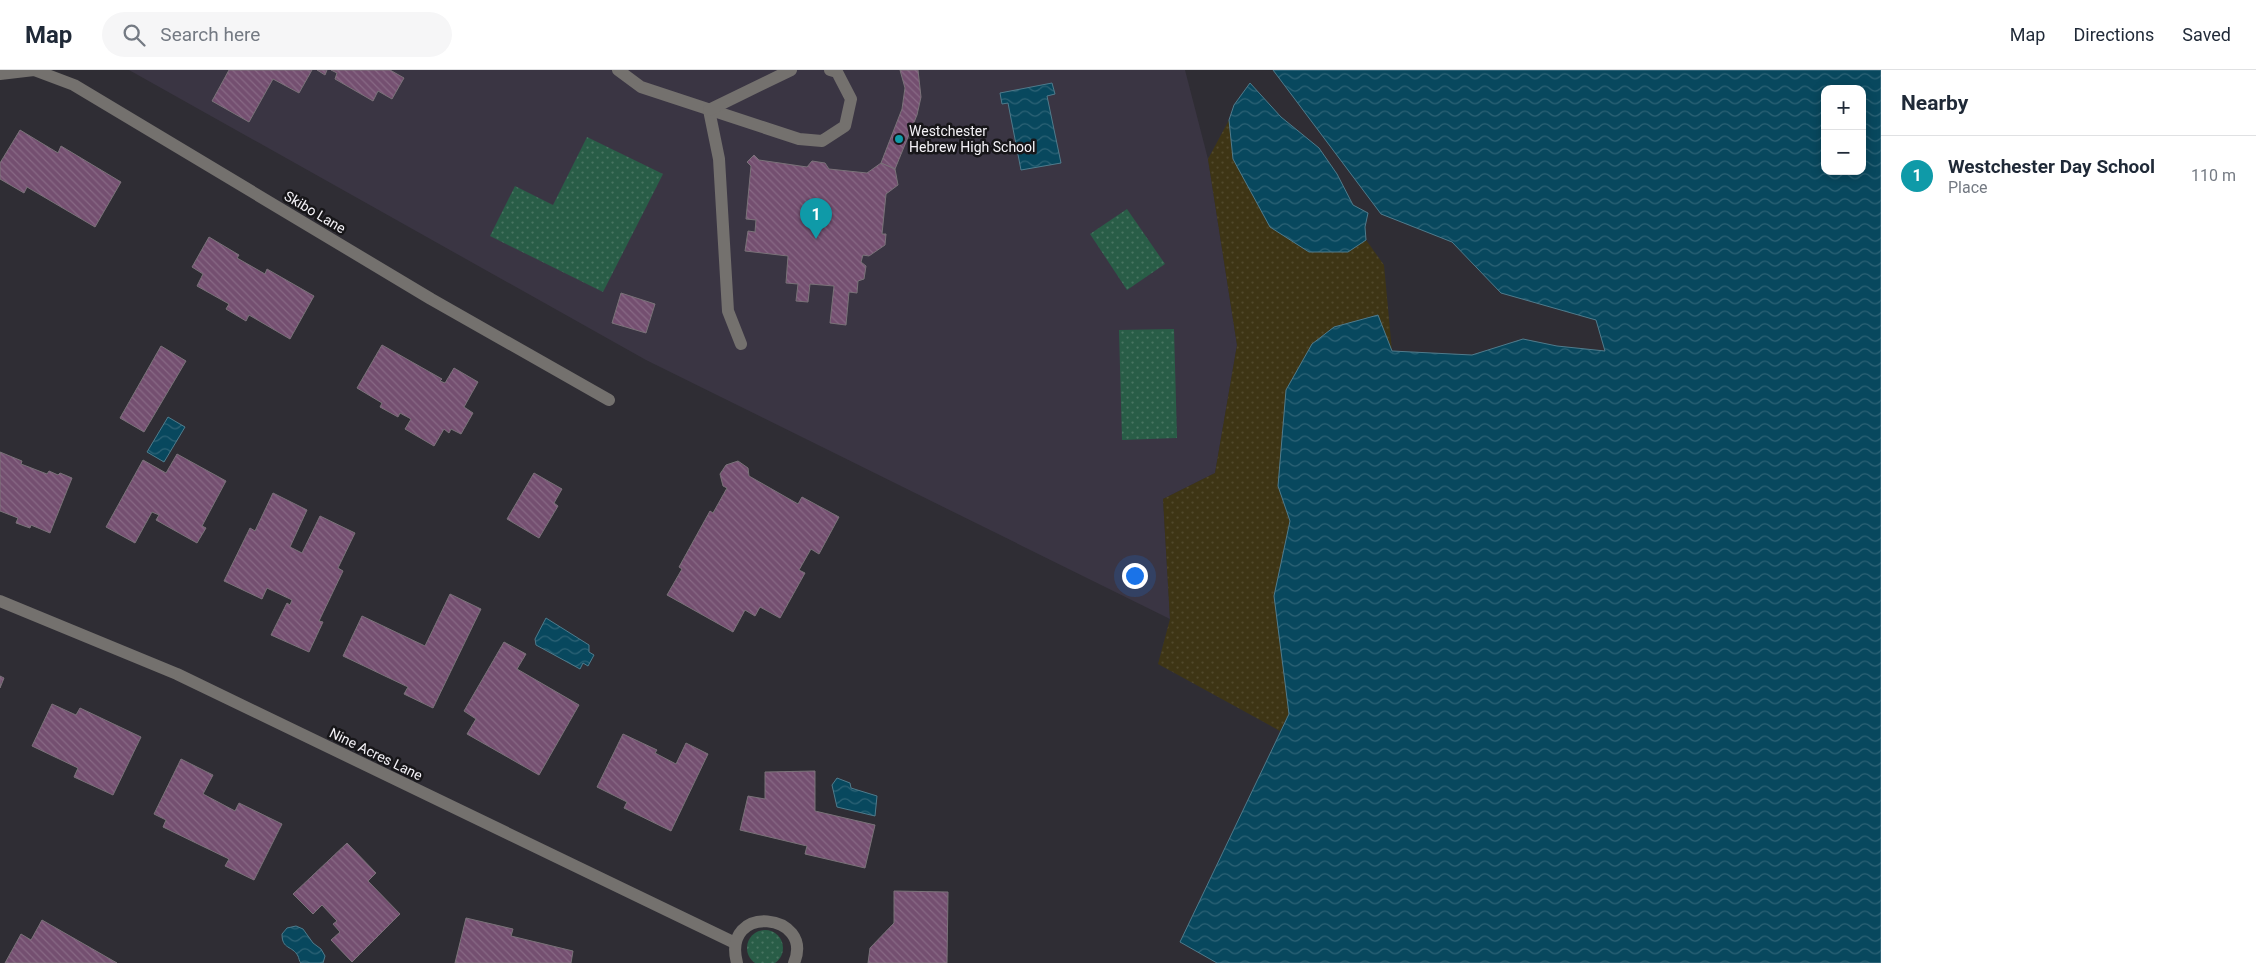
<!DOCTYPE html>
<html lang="en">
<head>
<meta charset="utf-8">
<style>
  :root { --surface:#fff; --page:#f6f6f7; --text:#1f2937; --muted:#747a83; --line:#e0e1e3; --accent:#6e6937 }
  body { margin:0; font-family:Roboto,sans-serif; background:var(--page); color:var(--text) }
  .controls { position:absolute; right:15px; top:15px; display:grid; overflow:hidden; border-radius:10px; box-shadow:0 2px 12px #0003 }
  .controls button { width:45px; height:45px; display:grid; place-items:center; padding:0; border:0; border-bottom:1px solid var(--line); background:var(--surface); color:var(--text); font:25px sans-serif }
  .you { position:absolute; left:1134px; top:505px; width:18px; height:18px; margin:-12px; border:4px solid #fff; border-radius:50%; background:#1a73e8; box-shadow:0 0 0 8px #1a73e833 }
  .badge { display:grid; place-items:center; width:32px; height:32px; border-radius:50%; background:var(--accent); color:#fff; font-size:16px; font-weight:700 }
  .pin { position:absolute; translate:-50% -41px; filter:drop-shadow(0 1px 2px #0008) }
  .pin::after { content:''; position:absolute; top:26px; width:18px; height:15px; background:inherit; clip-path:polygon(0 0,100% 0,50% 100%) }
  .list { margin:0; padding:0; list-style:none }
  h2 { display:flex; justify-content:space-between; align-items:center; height:65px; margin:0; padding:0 20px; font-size:21px }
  h2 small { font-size:16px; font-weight:400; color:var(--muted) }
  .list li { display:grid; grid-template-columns:32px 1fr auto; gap:15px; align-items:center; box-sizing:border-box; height:80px; padding:0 20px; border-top:1px solid var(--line) }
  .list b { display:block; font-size:19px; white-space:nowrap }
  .list p { margin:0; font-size:16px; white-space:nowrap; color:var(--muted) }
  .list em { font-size:16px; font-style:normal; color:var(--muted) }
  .icon { flex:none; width:28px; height:28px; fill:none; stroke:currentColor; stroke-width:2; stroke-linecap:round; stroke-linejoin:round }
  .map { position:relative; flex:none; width:1881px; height:893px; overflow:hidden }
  header { display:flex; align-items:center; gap:30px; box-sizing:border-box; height:70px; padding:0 25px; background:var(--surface); border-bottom:1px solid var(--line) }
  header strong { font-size:24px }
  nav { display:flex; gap:28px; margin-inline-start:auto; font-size:18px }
  .search { width:350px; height:45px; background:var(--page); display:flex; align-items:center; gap:12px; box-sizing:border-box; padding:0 18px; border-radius:28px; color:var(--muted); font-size:19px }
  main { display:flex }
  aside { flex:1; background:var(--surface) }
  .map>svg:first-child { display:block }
  .built { fill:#3a3543 }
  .green { fill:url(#green-dots) }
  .sand { fill:url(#sand-dots) }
  .water { fill:url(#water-waves); stroke:#4f7b8c; fill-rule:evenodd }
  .building { fill:url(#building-back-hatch); stroke:#7a7279 }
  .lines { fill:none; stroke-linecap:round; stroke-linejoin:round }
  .service { stroke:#74716e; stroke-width:12 }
  .minor { stroke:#74716e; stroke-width:12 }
  .culture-dot { fill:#0f9aa8; stroke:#171619; stroke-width:2 }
  .labels { text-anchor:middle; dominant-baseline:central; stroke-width:5; stroke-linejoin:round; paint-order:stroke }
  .poi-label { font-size:14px; fill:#f4f2f7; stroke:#171619; text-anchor:start }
  .street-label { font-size:14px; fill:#f4f2f7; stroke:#171619 }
</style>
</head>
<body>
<header>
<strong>Map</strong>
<div class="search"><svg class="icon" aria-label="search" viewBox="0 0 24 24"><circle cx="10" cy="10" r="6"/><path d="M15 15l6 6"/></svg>Search here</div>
<nav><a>Map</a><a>Directions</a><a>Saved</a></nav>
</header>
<main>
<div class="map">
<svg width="1881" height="893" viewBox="0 0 1881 893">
  <defs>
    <pattern id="green-dots" width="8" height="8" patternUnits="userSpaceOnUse" patternTransform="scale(1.25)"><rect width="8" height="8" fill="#295d47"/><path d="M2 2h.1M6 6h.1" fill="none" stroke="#497562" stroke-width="1.8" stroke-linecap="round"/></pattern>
    <pattern id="sand-dots" width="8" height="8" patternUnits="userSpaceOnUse" patternTransform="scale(1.25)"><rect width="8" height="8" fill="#3e3515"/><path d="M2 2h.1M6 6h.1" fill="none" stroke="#51492c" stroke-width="1.8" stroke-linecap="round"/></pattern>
    <pattern id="water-waves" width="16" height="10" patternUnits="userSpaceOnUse" patternTransform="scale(1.25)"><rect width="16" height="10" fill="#08485e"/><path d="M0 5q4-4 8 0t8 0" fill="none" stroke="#2d6376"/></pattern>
    <pattern id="building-back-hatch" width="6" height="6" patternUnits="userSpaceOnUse" patternTransform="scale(1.25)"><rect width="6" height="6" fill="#744f70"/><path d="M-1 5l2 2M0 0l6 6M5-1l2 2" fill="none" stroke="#886985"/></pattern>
  </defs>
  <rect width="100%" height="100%" fill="#2f2d34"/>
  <path class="built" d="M 129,0 L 1185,0 L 1208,89 L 1237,275 L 1215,403 L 1163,429 L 1170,549 L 646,290 Z"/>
  <g class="green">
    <path d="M 587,67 L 663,104 L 603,222 L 490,166 L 515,116 L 553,135 Z"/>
    <path d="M 1127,139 L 1165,194 L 1127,220 L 1090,164 Z"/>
    <path d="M 1174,259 L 1177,368 L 1122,370 L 1119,260 Z"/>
    <circle cx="765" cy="878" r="18"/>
  </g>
  <path class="sand" d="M 1229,50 L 1233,90 L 1348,181 L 1366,170 L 1384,195 L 1392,281 L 1377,245 L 1334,257 L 1312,274 L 1278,416 L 1290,451 L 1274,526 L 1289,644 L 1280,661 L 1158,594 L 1170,549 L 1163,429 L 1215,403 L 1237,275 L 1208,89 Z"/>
  <g class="water">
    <path d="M 1273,0 L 1881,0 L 1881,893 L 1217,893 L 1180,872 L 1289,644 L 1274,526 L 1290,451 L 1278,416 L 1286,320 L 1312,274 L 1334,257 L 1378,245 L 1392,281 L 1472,285 L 1523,269 L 1557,276 L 1605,281 L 1596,250 L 1501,223 L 1452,172 L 1381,144 ZM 1825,19 L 1862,19 L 1862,101 L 1825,101 Z"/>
    <path d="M 1052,13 L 1055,24 L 1047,26 L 1061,93 L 1021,100 L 1008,33 L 1002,34 L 1000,23 Z"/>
    <path d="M 1250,13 L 1281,47 L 1319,78 L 1337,104 L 1353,135 L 1368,143 L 1365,157 L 1366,170 L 1348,182 L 1309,182 L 1270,157 L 1233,89 L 1229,50 L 1234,35 Z"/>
    <path d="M 168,347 L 185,357 L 164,392 L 147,382 Z"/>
    <path d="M 546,548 L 589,575 L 589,582 L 594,585 L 588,596 L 583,593 L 580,599 L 536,575 L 535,569 Z"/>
    <path d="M 837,708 L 850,713 L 851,718 L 877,726 L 875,746 L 837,737 L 832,715 Z"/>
    <path d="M 296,856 L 303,859 L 313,873 L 321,879 L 325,886 L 323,893 L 301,893 C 299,891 299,888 298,886 C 292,875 282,880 282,864 L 287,858 Z"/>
  </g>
  <g class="building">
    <path d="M 229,0 L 312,0 L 299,23 L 273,9 L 249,52 L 212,31 Z"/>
    <path d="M 317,0 L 327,0 L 325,5 Z"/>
    <path d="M 331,0 L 390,0 L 404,8 L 392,29 L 378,21 L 373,31 L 335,9 L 337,3 Z"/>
    <path d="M 900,0 L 918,0 L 921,27 L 917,45 L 895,99 L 881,93 L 902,39 L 905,18 Z"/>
    <path d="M 20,60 L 58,83 L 61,76 L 121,112 L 95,157 L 27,117 L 24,123 L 0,109 L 0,93 Z"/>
    <path d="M 754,85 L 759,90 L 807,97 L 812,91 L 825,93 L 829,99 L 867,103 L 881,93 L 895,99 L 898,115 L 886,124 L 882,164 L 886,164 L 885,175 L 869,186 L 863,185 L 861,192 L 866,196 L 864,209 L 858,211 L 857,223 L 849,222 L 846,255 L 830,253 L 834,216 L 810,214 L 808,232 L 796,231 L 798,214 L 786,213 L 788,186 L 745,181 L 748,161 L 755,162 L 756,150 L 746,149 L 751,96 L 747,92 Z"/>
    <path d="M 209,167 L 239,185 L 237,188 L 265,204 L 267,199 L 314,226 L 290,269 L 249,245 L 246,251 L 226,239 L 229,234 L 197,216 L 203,204 L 192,197 Z"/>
    <path d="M 621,223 L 655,234 L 646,263 L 612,253 Z"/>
    <path d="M 382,275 L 442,309 L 440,311 L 445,313 L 454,298 L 478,312 L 464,337 L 473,343 L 461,364 L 451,359 L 449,363 L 444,359 L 434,376 L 405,359 L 411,349 L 400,343 L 398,347 L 380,337 L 382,333 L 357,318 Z"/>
    <path d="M 161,276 L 186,291 L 144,362 L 120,348 Z"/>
    <path d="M 0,382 L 22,391 L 21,394 L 47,404 L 49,401 L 58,405 L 60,403 L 72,408 L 50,463 L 31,455 L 30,458 L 16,453 L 18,448 L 0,441 Z"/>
    <path d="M 177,384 L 226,411 L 202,456 L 206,458 L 197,473 L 156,450 L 159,445 L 152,442 L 135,473 L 106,457 L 143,390 L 166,403 Z"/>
    <path d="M 738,391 L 748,398 L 749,406 L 798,434 L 802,427 L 839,447 L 819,484 L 811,479 L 799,500 L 805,503 L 780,548 L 760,537 L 755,546 L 745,540 L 733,562 L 667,525 L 682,499 L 679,497 L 710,441 L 713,443 L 727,418 L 723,416 L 720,404 L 726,395 Z"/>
    <path d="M 534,403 L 562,419 L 554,433 L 558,436 L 539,468 L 507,449 Z"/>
    <path d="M 273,423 L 307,440 L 290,477 L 302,483 L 320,446 L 355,463 L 338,498 L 343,501 L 319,551 L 323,552 L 309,582 L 271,565 L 287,533 L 290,535 L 292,530 L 267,518 L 262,529 L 224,511 L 250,458 L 255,461 Z"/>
    <path d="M 450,524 L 481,539 L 433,638 L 404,624 L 408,617 L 343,586 L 362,546 L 425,576 Z"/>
    <path d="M 504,572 L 526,584 L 517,599 L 579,635 L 539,705 L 467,664 L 476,649 L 464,641 Z"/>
    <path d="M 0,606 L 4,608 L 0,618 Z"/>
    <path d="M 52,634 L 76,645 L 80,638 L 141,667 L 113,725 L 74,707 L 78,698 L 32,676 Z"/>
    <path d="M 623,664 L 657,680 L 655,683 L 676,694 L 686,673 L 708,684 L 671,761 L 624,738 L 627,732 L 597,717 Z"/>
    <path d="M 181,689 L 213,705 L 203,724 L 235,741 L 239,733 L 282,754 L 254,810 L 225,796 L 229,789 L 163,757 L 166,750 L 154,744 Z"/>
    <path d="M 815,701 L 815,741 L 875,755 L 865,798 L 805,784 L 807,776 L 740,760 L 748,726 L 765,729 L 765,702 Z"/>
    <path d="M 347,773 L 376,803 L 368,811 L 400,844 L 352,892 L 331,870 L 340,862 L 333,854 L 337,851 L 322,835 L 313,844 L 293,824 Z"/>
    <path d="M 894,821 L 948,822 L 947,893 L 868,893 L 870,878 L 894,853 Z"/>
    <path d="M 466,848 L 513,859 L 511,866 L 573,881 L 571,893 L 455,893 Z"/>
    <path d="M 42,850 L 117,893 L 5,893 L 21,864 L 31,870 Z"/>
  </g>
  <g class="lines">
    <g class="service">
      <path d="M 618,0 L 641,17 L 799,69 L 822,71 L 845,56 L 851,29 L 837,2 L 830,0"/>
      <path d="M 709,40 L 719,89 L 728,241 L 741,274"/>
      <path d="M 709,40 L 791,0"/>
    </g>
    <g class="minor">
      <path d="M 0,4 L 34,0 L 74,15 L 431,229 L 609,330"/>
      <path d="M 0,531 L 177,604 L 735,873"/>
      <path d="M 737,893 C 721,832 815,843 794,893"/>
    </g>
  </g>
  <circle class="culture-dot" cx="899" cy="69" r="5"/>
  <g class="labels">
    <g class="poi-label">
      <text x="909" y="61">Westchester<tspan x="909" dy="16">Hebrew High School</tspan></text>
    </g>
    <g class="street-label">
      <text transform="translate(315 142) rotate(31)">Skibo Lane</text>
      <text transform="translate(376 684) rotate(26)">Nine Acres Lane</text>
    </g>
  </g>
</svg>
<div class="controls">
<button>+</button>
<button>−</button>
</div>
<div class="you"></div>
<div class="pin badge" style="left:816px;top:169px;background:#0f9aa8">1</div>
</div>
<aside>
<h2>Nearby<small></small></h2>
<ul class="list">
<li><span class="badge" style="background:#0f9aa8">1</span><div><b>Westchester Day School</b><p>Place</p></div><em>110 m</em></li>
</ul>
</aside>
</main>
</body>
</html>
